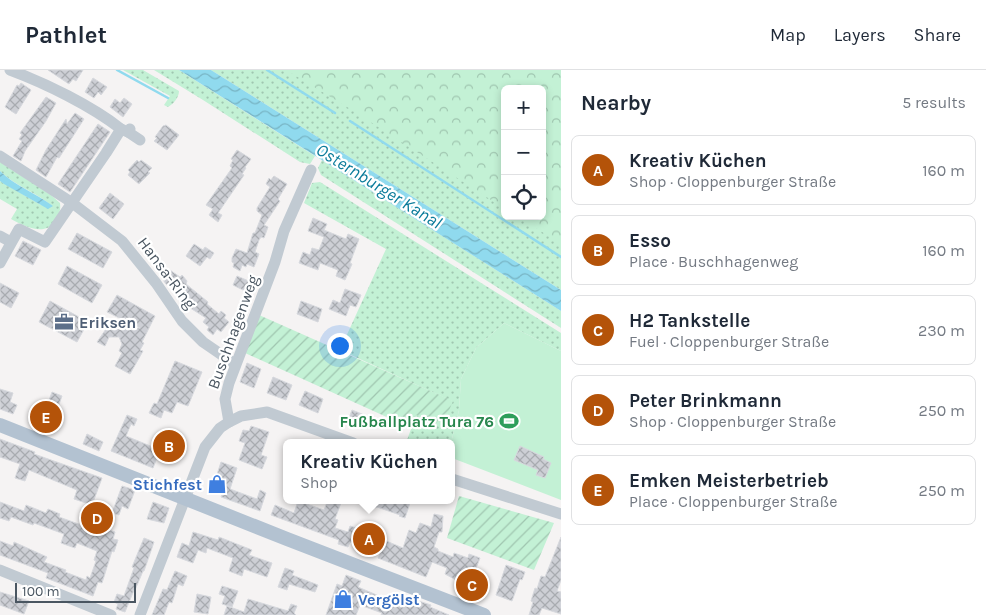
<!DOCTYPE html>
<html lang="en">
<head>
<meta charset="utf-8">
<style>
  :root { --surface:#fff; --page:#f6f6f7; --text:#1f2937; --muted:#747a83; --line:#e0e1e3; --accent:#b45309 }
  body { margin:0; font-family:Karla,sans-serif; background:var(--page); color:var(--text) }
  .controls { position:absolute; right:15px; top:15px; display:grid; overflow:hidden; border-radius:8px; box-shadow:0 2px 8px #0003 }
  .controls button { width:45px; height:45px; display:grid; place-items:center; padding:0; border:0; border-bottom:1px solid var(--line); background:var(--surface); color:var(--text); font:25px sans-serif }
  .scale { position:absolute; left:15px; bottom:12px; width:121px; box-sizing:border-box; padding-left:5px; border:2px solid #4a5661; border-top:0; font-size:14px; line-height:18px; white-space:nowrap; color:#4a5661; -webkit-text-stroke:4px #fff; paint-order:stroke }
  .you { position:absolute; left:339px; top:275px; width:18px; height:18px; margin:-12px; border:4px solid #fff; border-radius:50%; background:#1a73e8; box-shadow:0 0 0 8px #1a73e833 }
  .badge { display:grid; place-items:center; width:32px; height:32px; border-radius:50%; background:var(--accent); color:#fff; font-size:16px; font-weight:700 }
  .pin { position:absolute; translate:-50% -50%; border:2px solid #fff; box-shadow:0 1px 5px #0006 }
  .popup { position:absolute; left:283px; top:369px; width:172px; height:65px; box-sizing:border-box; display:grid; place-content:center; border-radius:8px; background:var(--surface); filter:drop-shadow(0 1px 4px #0005); font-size:16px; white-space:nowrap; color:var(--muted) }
  .popup b { font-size:19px; color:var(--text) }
  .popup::after { content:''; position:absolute; left:50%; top:100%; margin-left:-10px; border:10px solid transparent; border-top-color:var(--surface) }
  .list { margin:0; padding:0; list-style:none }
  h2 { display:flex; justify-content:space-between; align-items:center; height:65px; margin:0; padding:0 20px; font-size:21px }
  h2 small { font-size:16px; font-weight:400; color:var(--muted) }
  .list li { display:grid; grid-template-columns:32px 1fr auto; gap:15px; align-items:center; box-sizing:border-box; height:70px; margin:0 10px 10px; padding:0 10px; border:1px solid var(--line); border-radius:8px }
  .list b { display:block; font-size:19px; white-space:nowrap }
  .list p { margin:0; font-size:16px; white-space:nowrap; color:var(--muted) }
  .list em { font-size:16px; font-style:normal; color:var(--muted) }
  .icon { flex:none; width:28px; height:28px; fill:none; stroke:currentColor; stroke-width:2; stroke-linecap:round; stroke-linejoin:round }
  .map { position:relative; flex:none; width:561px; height:545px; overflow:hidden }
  header { display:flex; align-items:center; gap:30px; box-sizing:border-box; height:70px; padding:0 25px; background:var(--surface); border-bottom:1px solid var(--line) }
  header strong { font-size:24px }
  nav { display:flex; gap:28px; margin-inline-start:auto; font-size:18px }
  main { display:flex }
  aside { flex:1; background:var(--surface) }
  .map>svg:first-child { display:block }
  .grass { fill:url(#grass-dots); fill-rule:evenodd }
  .park { fill:url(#park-crowns) }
  .garden { fill:url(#garden-furrows) }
  .pitch { fill:#c3f1d5 }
  .water { fill:url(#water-waves) }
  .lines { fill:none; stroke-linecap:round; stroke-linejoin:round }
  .stream { stroke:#90daee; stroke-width:2.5 }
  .building { fill:url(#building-cross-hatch); stroke:#d7d9de }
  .minor { stroke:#c1cad2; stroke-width:11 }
  .major { stroke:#b3c2d1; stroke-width:14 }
  .labels { text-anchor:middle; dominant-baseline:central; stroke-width:4.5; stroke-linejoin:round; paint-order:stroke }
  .street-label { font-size:16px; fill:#4a5661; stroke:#fff }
  .service-label { font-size:16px; font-weight:bold; fill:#4e5e75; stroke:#fff; text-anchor:start }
  .leisure-label { font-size:16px; font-weight:bold; fill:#27864d; stroke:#fff; text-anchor:end }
  .shop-label { font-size:16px; font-weight:bold; fill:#366cbe; stroke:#fff; text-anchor:end }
  .water-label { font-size:18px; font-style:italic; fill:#0c7c9b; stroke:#fff }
</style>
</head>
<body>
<header>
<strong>Pathlet</strong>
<nav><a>Map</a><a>Layers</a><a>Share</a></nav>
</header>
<main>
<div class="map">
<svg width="561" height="545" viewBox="0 0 561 545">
  <defs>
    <pattern id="grass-dots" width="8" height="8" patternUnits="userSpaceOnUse" patternTransform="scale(1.25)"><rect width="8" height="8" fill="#c3f1d5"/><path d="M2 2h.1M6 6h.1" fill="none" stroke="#a0c6b0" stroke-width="1.8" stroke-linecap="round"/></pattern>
    <pattern id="park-crowns" width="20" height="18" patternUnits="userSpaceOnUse" patternTransform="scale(1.25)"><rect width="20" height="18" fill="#c3f1d5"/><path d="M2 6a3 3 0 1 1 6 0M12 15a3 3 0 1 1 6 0" fill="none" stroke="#a0c6b0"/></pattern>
    <pattern id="garden-furrows" width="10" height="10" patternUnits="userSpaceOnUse" patternTransform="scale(1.25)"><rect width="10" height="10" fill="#c3f1d5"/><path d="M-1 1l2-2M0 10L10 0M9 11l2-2" fill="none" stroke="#a0c6b0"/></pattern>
    <pattern id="water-waves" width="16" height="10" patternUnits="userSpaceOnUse" patternTransform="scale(1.25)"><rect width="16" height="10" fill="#90daee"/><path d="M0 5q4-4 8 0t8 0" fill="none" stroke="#78b4c4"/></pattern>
    <pattern id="building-cross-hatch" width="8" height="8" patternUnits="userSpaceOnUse" patternTransform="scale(1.25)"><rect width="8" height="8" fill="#cdcfd5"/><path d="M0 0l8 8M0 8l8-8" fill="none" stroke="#a8abb0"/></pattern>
  </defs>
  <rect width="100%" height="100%" fill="#f5f3f3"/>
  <g class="grass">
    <path d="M 123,0 L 143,0 L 179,21 C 179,28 173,34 168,37 L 164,35 L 170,26 Z"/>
    <path d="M 154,0 L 179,0 L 315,86 L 310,94 L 300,92 L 203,30 Z"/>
    <path d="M 211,0 L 561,0 L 561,220 ZM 505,19 L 542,19 L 542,146 L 505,146 Z"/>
    <path d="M 322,90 L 561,241 L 561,258 L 321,105 L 318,98 Z"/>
    <path d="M 0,92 L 51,125 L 60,133 C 61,141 59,144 55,151 C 45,167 24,156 11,149 L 17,139 L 0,129 L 0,111 L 41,135 L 52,136 C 36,122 15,116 0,101 Z"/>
    <path d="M 320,112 L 561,263 L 561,281 L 504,253 L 476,278 L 461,309 L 459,340 L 451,373 L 406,373 L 416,345 L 452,331 L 340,280 L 386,179 L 304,133 L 312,113 Z"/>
  </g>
  <path class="park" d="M 286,0 L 561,0 L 561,174 L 517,146 L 542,146 L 542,19 L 505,19 L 505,139 L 352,40 Z"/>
  <g class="garden">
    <path d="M 259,245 L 453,331 L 442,357 L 416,345 L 411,358 L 245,283 Z"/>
    <path d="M 459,426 L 554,453 L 534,500 L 447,468 Z"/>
  </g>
  <path class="pitch" d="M 504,253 L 561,281 L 561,430 L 452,388 L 451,373 L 459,340 L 461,309 L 476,278 Z"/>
  <g class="water">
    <path d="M 179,0 L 211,0 L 561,220 L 561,241 Z"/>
    <path d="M 0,101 C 15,116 36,123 53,136 L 48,139 L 4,114 L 0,111 Z"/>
  </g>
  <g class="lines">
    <g class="stream">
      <path d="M 117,0 L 168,28"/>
      <path d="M 267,0 L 335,43"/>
      <path d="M 350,51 L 561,187"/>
    </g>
  </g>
  <g class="building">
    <path d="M 48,0 L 83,0 L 76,11 L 73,9 L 69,14 Z"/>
    <path d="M 93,8 L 107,17 L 101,25 L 98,22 L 94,28 L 85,22 Z"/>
    <path d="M 21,13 L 31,20 L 16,44 L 5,37 L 17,15 L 19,16 Z"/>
    <path d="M 46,27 L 56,33 L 46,51 L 25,81 L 21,91 L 13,86 L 22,71 L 19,69 L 22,65 L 20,63 Z"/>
    <path d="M 124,28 L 132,34 L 123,47 L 110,37 L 115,29 L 120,33 Z"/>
    <path d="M 75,43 L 84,49 L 59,88 L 57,87 L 46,107 L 36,100 L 46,80 L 66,49 L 67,54 Z"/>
    <path d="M 98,54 L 110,62 L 70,122 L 58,114 Z"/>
    <path d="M 166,55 L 179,65 L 167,80 L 154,71 L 157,68 L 155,67 L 163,56 Z"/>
    <path d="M 237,80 L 251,89 L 245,97 L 246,98 L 242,104 L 244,105 L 218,143 L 222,145 L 218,152 L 209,145 L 213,139 L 206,135 L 232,98 L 230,96 L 233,90 L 231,89 Z"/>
    <path d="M 137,90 L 139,92 L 141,90 L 152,98 L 148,102 L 150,103 L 139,114 L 128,105 L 130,102 L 128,100 Z"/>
    <path d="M 274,106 L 287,114 L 278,129 L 280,131 L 264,155 L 268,157 L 264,168 L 261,167 L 259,170 L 255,182 L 259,184 L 254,197 L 247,194 L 246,197 L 242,195 L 240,201 L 233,197 L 234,193 L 232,192 L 232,188 L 236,179 L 247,183 L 253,163 L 255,163 L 262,145 L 257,141 L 257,138 L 270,117 L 266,114 L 269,108 L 271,110 Z"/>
    <path d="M 110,123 L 124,134 L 113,149 L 99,138 Z"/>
    <path d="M 313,148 L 327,154 L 324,160 L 346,169 L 348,164 L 359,169 L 350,193 L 352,194 L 345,210 L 336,206 L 338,200 L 320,193 L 318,200 L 299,193 L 303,182 L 310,185 L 312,178 L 319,180 L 324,167 L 308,161 Z"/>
    <path d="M 77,163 L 112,182 L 103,198 L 68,179 Z"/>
    <path d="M 23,171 L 41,180 L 33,195 L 15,186 Z"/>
    <path d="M 194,174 L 203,180 L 205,177 L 214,183 L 210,189 L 207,187 L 200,196 L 186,186 Z"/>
    <path d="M 67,196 L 102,215 L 92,233 L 58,214 Z"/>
    <path d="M 167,198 L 180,207 L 182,205 L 187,211 L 186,214 L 208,232 L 207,234 L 219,244 L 221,241 L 226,245 L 224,248 L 229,252 L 221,262 L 217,259 L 213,265 L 207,260 L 209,257 L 203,252 L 206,248 L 184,234 L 188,229 L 175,218 L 174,219 L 166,214 L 161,207 Z"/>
    <path d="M 237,206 L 251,212 L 247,222 L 233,215 Z"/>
    <path d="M 0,213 L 19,223 L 11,238 L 0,232 Z"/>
    <path d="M 345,219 L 361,225 L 356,237 L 350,235 L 346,246 L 329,239 L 333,230 L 340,233 Z"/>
    <path d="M 117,225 L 155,246 L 142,272 L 144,273 L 140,280 L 143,281 L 130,304 L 115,296 L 122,283 L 119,281 L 122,274 L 119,267 L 109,267 L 105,276 L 97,272 L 106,259 L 140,258 L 107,242 Z"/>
    <path d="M 50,231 L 88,252 L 77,272 L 39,252 Z"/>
    <path d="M 301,231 L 322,239 L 318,252 L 297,244 Z"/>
    <path d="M 175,291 L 202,302 L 188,336 L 177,332 L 172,343 L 164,340 L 161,348 L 149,343 L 154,333 L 157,334 Z"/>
    <path d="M 247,293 L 261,299 L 254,318 L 240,312 Z"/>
    <path d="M 273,307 L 292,315 L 286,330 L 267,323 Z"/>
    <path d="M 0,319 L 13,323 L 10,332 L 17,335 L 13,344 L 0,339 Z"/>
    <path d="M 305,321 L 323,329 L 318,343 L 299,335 Z"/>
    <path d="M 52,322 L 62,326 L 50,359 L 35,353 L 38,342 L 44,344 Z"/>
    <path d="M 352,340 L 367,346 L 362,359 L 347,353 Z"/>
    <path d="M 127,345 L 137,349 L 134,356 L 131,354 L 126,366 L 160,380 L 153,398 L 111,381 Z"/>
    <path d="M 251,356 L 269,362 L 261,385 L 267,387 L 262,399 L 239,390 L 245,373 L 239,371 L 243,360 L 249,361 Z"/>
    <path d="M 87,364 L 103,372 L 99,381 L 83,374 Z"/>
    <path d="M 0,369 L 35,382 L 34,384 L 102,408 L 92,435 L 74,429 L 77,420 L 29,400 L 25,411 L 15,408 L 20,394 L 0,387 Z"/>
    <path d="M 520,376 L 544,387 L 543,389 L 551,393 L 545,408 L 536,405 L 538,400 L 514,390 Z"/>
    <path d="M 221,392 L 237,398 L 230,419 L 257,429 L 260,420 L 266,423 L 260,441 L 221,427 L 224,420 L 213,417 Z"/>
    <path d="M 122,416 L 135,420 L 128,439 L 122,436 L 119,445 L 112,443 Z"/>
    <path d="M 328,430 L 342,430 L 335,449 L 338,450 L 335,458 L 348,462 L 350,456 L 363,460 L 364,456 L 377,460 L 376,462 L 381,464 L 379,468 L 403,478 L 409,460 L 416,463 L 420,453 L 431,457 L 434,444 L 443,446 L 442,462 L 439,462 L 434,477 L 438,479 L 438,481 L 453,487 L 454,483 L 468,488 L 469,484 L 480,488 L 468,519 L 456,515 L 458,511 L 445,504 L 447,498 L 432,492 L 426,507 L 378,488 L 380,484 L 350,472 L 348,477 L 338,474 L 339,470 L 271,445 L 275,435 L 294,443 L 298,431 L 324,440 Z"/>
    <path d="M 358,430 L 411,430 L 405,448 L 399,446 L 400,445 L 377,437 L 376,438 Z"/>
    <path d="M 0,432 L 24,441 L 26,435 L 46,443 L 48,439 L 60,444 L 59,447 L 87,457 L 93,441 L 104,445 L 100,457 L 115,462 L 113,469 L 118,470 L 114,482 L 112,481 L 102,513 L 98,512 L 93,526 L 46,508 L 48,503 L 0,485 L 0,471 L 13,476 L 14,472 L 47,487 L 44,492 L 66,500 L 65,502 L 86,510 L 87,506 L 90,508 L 96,491 L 94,490 L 97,481 L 77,473 L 75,478 L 61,473 L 64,464 L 34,453 L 33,455 L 11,447 L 9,451 L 0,448 Z"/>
    <path d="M 153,432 L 169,438 L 164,453 L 147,449 Z"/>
    <path d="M 193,462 L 218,470 L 219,467 L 252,480 L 249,485 L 272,493 L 267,507 L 244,499 L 242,506 L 229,501 L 233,488 L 207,478 L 206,483 L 198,480 L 193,493 L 177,487 L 182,473 L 189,476 Z"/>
    <path d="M 561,467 L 561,510 L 557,521 L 561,522 L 561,544 L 542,538 L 539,545 L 529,545 L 533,532 L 531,531 L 535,518 L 537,519 L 541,506 L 545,507 Z"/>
    <path d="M 144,468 L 154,472 L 144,501 L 143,501 L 135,520 L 134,520 L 125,542 L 116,539 L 118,534 L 114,532 L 117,524 L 124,526 L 134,498 L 132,497 Z"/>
    <path d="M 506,495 L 525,502 L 522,510 L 520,509 L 512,531 L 496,525 Z"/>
    <path d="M 285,498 L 294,501 L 292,505 L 318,515 L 315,522 L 289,514 L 287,520 L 278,517 Z"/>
    <path d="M 175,501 L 187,506 L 183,516 L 178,514 L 172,533 L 169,532 L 164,545 L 152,545 L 163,519 L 167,520 Z"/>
    <path d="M 346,505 L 361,511 L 358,517 L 400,535 L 403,526 L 431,535 L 430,537 L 449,545 L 381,545 L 382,543 L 360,535 L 356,545 L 326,545 L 337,514 L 342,516 Z"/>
    <path d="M 222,516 L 238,521 L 232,537 L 222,534 L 225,526 L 219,524 Z"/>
    <path d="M 0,522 L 29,531 L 24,544 L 0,535 Z"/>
    <path d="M 197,524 L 211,527 L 208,544 L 194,542 Z"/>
    <path d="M 248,529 L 288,541 L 291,534 L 297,536 L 294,543 L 296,545 L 224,545 L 227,536 L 244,542 Z"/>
  </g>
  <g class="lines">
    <g class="minor">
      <path d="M 10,0 C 45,13 92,36 121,59"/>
      <path d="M 128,62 L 140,70"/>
      <path d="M 0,86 L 71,132 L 122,171 L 156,213 L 182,251 L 203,272 L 235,294"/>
      <path d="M 0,166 L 11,172"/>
      <path d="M 0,193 L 19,159 L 45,172 L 106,83 L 121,59 L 128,62 L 130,59"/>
      <path d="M 229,352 L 225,329 L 229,313 L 275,192 L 284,161 L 311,100"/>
      <path d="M 452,409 L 561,444"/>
      <path d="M 0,500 L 111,545"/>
      <path d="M 140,545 L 205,377 L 220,358 L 229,352 L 241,346 L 267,342 L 353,373"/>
    </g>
    <path class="major" d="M 0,355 L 287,469 L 484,545"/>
  </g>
  <defs>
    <g id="office-bare" transform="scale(1.5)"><path d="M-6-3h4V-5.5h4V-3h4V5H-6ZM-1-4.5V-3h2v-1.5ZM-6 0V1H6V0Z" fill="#5c6f8a" stroke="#fff" stroke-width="2.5" paint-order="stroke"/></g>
    <g id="stadium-bare" transform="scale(1.5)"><path d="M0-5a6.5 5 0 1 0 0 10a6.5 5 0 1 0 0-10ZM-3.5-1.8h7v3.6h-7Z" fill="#2e9e5b" stroke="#fff" stroke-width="2.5" paint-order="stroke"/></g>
    <g id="shop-bare" transform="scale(1.5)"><path d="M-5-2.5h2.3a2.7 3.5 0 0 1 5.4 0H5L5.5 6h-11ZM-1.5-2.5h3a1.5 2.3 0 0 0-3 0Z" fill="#3f7fe0" stroke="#fff" stroke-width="2.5" paint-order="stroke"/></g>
  </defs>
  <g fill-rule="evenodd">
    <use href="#office-bare" x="64" y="252"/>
    <use href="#stadium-bare" x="509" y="351"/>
    <use href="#shop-bare" x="217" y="414"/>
    <use href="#shop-bare" x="343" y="529"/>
  </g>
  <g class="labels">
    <g class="street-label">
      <text transform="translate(167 203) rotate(53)">Hansa-Ring</text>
      <text transform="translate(233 262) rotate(-70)">Buschhagenweg</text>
    </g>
    <g class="service-label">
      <text x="79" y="252">Eriksen</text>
    </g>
    <g class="leisure-label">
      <text x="494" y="351">Fußballplatz Tura 76</text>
    </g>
    <g class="shop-label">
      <text x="202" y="414">Stichfest</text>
      <text x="358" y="529" text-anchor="start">Vergölst</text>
    </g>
    <g class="water-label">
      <text transform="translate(379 116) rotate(32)">Osternburger Kanal</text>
    </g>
  </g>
</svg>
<div class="controls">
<button>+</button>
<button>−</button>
<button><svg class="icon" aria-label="locate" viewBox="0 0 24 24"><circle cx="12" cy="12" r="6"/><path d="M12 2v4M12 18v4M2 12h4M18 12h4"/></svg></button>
</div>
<div class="scale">100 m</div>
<div class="you"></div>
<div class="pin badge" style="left:369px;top:469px">A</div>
<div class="popup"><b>Kreativ Küchen</b>Shop</div>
<div class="pin badge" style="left:169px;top:376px">B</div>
<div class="pin badge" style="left:472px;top:515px">C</div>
<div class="pin badge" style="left:97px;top:448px">D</div>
<div class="pin badge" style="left:46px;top:347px">E</div>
</div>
<aside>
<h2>Nearby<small>5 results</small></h2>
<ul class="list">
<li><span class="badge">A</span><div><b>Kreativ Küchen</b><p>Shop · Cloppenburger Straße</p></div><em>160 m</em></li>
<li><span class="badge">B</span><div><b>Esso</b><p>Place · Buschhagenweg</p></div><em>160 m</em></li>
<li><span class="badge">C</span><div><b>H2 Tankstelle</b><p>Fuel · Cloppenburger Straße</p></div><em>230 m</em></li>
<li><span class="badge">D</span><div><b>Peter Brinkmann</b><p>Shop · Cloppenburger Straße</p></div><em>250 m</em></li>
<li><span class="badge">E</span><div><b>Emken Meisterbetrieb</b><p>Place · Cloppenburger Straße</p></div><em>250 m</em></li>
</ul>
</aside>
</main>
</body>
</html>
